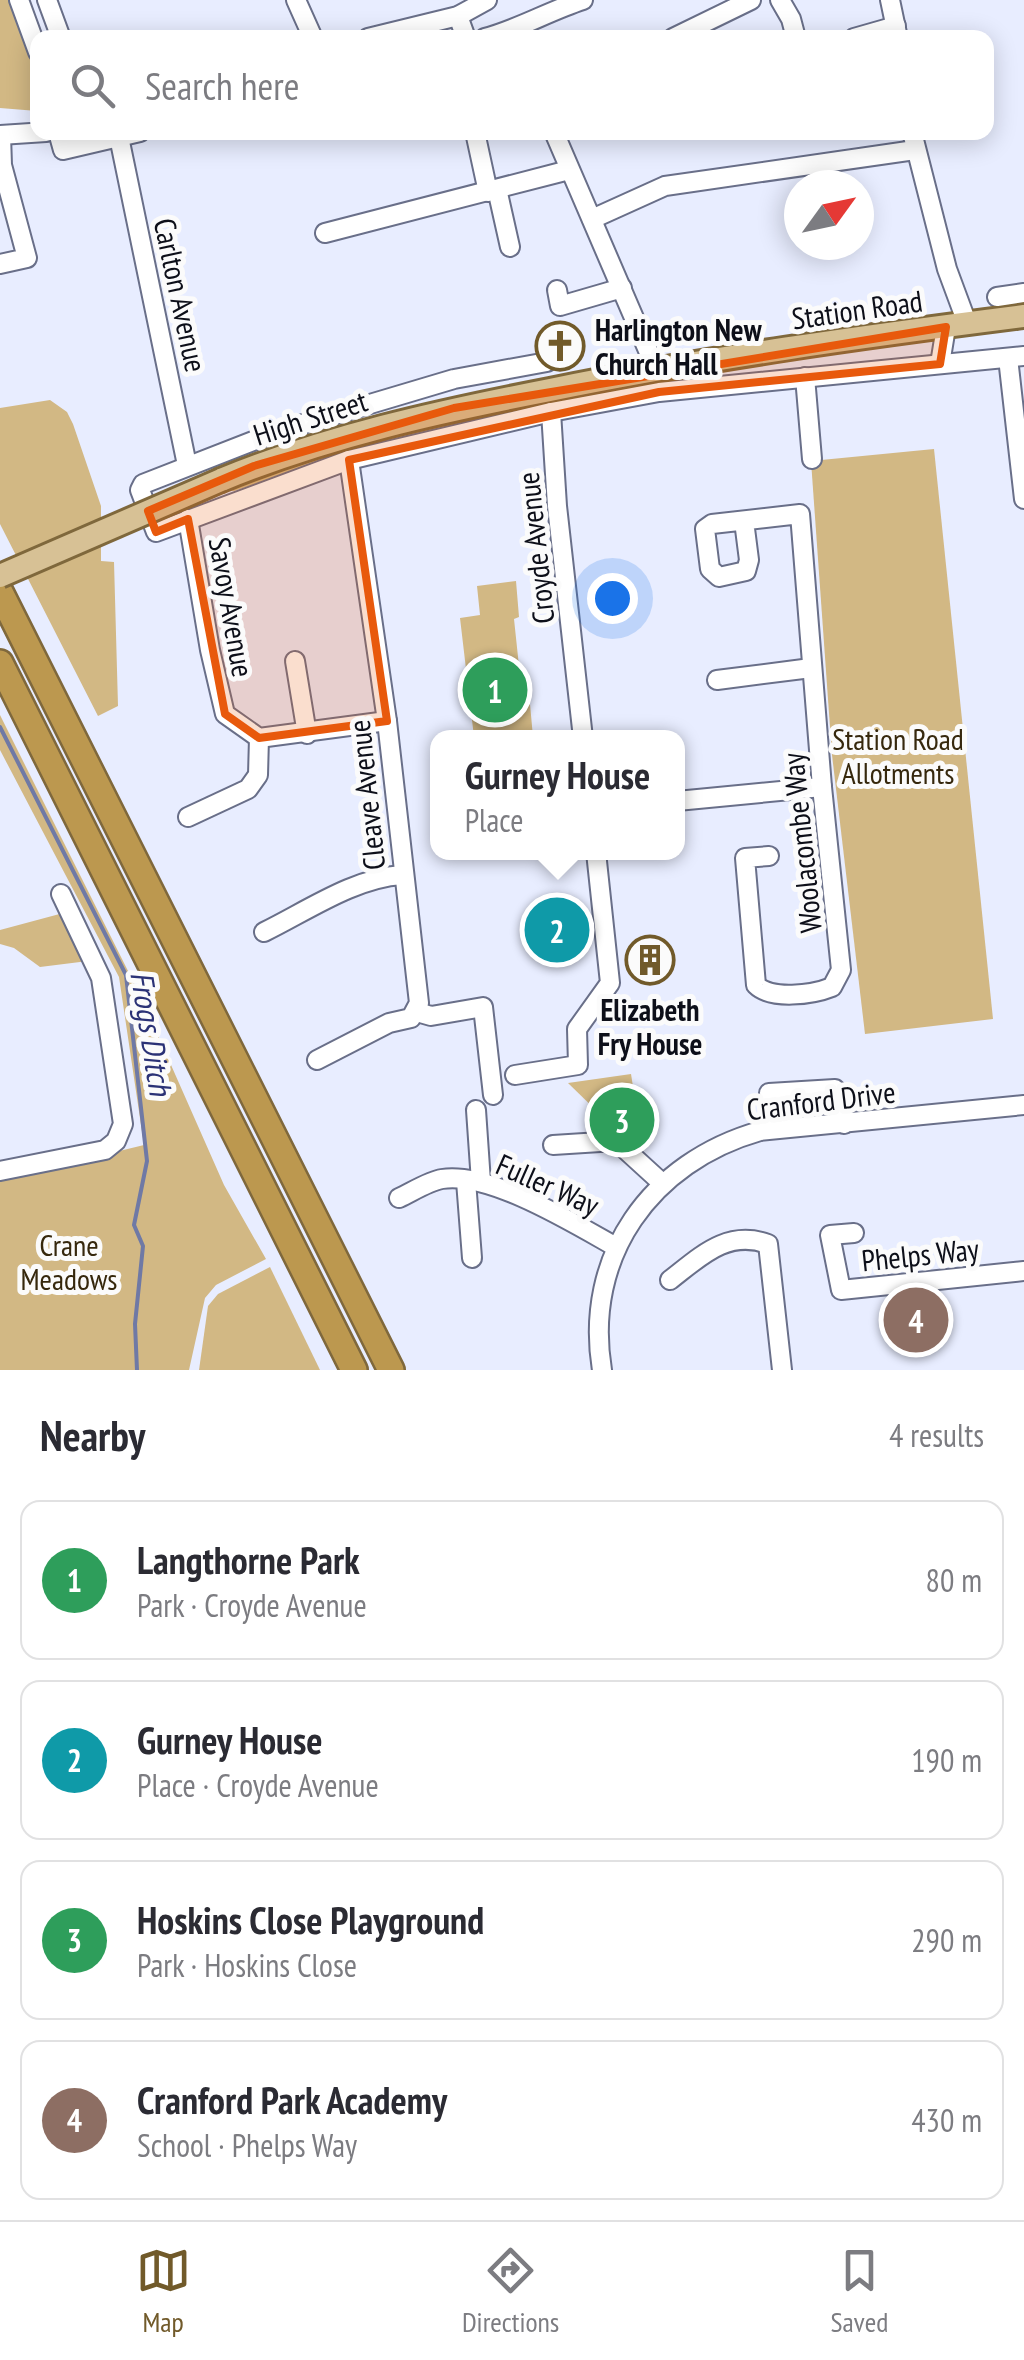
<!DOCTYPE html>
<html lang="en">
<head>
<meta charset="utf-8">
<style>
  :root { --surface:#fff; --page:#f7f7f7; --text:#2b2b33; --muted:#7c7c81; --line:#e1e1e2; --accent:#715a2a }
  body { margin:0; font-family:"PT Sans Narrow",sans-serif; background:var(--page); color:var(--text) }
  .compass { position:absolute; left:784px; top:170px; width:90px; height:90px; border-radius:50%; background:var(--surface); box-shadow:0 5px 25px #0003; rotate:57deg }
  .you { position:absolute; left:612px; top:598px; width:35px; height:35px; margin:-25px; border:8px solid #fff; border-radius:50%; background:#1a73e8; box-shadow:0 0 0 15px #1a73e833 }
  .badge { display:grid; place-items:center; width:65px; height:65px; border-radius:50%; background:var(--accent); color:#fff; font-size:32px; font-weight:700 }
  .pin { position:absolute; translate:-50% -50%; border:5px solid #fff; box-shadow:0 2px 10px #0006 }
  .popup { position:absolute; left:430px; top:730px; width:255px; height:130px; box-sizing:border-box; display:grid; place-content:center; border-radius:20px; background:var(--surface); filter:drop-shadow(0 2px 8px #0005); font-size:32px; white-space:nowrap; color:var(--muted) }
  .popup b { font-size:38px; color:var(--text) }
  .popup::after { content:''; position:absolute; left:50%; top:100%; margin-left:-20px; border:20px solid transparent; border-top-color:var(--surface) }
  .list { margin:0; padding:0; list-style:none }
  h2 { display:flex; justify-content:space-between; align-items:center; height:130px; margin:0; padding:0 40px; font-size:42px }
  h2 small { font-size:32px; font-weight:400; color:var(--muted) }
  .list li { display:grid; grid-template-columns:65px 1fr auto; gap:30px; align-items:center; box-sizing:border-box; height:160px; margin:0 20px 20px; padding:0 20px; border:2px solid var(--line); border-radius:20px }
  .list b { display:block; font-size:38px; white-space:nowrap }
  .list p { margin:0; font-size:32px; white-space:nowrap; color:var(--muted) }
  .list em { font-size:32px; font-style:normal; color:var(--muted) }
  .icon { flex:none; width:55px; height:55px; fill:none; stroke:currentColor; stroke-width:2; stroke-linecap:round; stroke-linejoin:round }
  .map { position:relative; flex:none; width:1024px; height:1370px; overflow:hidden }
  .search { position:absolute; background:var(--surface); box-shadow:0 5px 25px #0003; left:30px; right:30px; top:30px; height:110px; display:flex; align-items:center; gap:25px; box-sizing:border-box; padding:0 35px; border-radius:20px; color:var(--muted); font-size:38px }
  .sheet { height:850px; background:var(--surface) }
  nav { display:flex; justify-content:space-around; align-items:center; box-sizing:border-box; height:140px; border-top:2px solid var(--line); background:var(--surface); font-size:28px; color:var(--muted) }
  nav a { display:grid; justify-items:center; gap:5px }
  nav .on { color:var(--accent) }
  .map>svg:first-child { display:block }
  .green { fill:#d2b884 }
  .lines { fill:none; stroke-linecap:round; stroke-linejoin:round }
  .stream { stroke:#6f79a5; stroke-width:4 }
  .minor-casing { stroke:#696f89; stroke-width:22 }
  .major-casing { stroke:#7f683c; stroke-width:28 }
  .highway-casing { stroke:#7f683c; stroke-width:30 }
  .minor { stroke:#fff; stroke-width:18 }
  .major { stroke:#d7c195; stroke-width:22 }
  .highway { stroke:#bc984f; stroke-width:25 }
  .major-bridge-casing { stroke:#7f683c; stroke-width:28; stroke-linecap:butt }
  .major-bridge { stroke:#d7c195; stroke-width:22 }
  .marked { fill:#e8590c; fill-opacity:0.2; stroke:#e8590c; stroke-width:8; stroke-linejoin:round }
  .labels { text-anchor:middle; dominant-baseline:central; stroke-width:10; stroke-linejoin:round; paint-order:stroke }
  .street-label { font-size:30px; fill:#0d0f19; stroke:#fbfbfb }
  .poi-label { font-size:30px; font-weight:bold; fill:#0d0f19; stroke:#fbfbfb; text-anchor:start }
  .park-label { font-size:30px; fill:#36280d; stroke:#fbfbfb }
  .water-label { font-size:32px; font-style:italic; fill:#2b3276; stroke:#fbfbfb }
</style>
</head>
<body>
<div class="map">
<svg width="1024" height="1370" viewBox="0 0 1024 1370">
  <rect width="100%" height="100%" fill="#e8edff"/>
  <g class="green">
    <path d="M 0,0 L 15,0 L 37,62 L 37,111 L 0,108 Z"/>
    <path d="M 621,392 L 393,438 L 234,491 L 226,490 C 353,439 485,412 621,392 Z"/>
    <path d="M 50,400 L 67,412 L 73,424 L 101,506 L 101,561 L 114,562 L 118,706 L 98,716 L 0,524 L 0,408 Z"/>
    <path d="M 934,449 L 993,1019 L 865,1034 L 832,755 L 811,461 Z"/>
    <path d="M 516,581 L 519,617 L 514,619 L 523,704 L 530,704 L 533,737 L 474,737 L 460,618 L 480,615 L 477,586 Z"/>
    <path d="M 0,715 L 141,997 L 224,1185 L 266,1259 L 216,1285 L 205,1298 L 189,1370 L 0,1370 L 0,1180 L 144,1145 L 119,977 L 0,750 Z"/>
    <path d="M 67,912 L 88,961 L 40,967 L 14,948 L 0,944 L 0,930 Z"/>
    <path d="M 631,1074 L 644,1157 L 568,1083 Z"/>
    <path d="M 270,1267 L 320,1370 L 199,1370 L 208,1306 L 218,1294 Z"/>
  </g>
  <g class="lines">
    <path class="stream" d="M 0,727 L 126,975 L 147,1161 L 134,1225 L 143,1246 L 135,1324 L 137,1370"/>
    <g class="minor-casing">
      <g id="minor">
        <path d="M 19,0 L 38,52"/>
        <path d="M 47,0 L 61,38"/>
        <path d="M 296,0 L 313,38"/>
        <path d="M 780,0 L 791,19 L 796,38"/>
        <path d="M 890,0 L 898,38"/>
        <path d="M 458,16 L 466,38"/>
        <path d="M 368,38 L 458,16 L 487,0"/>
        <path d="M 485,38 C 519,29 549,11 583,0"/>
        <path d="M 673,38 L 751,0"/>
        <path d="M 854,38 L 896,26"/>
        <path d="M 58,132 L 63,150 L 140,132"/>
        <path d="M 475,132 L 488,192"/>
        <path d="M 554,132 L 656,369"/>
        <path d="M 912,132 L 947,269 L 967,323"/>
        <path d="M 0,135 L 46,132"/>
        <path d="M 119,137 L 187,465"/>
        <path d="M 497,189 L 510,247"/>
        <path d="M 592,219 L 665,186 L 915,150"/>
        <path d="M 325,233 L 569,170"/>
        <path d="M 0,264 L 27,258 L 2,165 L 1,135"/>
        <path d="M 557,290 L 560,306 L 622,288"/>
        <path d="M 997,297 L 1024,293"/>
        <path d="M 1008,358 L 1024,499"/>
        <path d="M 547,362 L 454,379 L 276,432 L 143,484 L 140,490 L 156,532 L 349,460 L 551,412 L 659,392 L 1024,356"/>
        <path d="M 940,364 L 946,327"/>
        <path d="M 805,377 L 812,459"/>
        <path d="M 551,412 L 557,506 L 583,738"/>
        <path d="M 188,519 L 210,650 L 225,714 L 259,738 L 387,721"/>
        <path d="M 744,521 L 749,560 L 746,571 L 719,577 L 710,569 L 705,529 L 712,524 L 800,514 L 822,787 L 841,970 L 832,987 C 812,995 771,1000 756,985 L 745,858 L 769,856"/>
        <path d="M 295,661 L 307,734"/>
        <path d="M 717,680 L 811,668"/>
        <path d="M 677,801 L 822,787"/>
        <path d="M 188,817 L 248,789 L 258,775 L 259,738"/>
        <path d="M 264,932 C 307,911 354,878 402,875"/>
        <path d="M 417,1012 L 431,1016 L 483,1007 L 493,1095"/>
        <path d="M 317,1060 L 389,1023 L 411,1018 L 419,1003 L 387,721 L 349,460"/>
        <path d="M 515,1075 L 578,1065 L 577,1029 L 610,983 L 596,852"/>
        <path d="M 769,1093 L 835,1089 L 839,1093 L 844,1124"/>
        <path d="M 476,1110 L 481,1182"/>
        <path d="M 553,1145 L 616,1141 L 662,1183"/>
        <path d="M 0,1171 L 105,1150 L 116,1141 L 123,1124 L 101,978 L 61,894"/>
        <path d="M 466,1181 L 472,1258"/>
        <path d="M 399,1198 C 412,1192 429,1181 442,1179 C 489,1171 575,1224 616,1247"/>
        <path d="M 854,1233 L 830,1235 L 841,1290 L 1024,1271"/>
        <path d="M 670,1280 C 700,1257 727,1229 768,1244 L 782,1370"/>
        <path d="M 602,1370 C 583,1256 651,1162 760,1131 L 1024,1105"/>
      </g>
    </g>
    <g class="major-casing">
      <path id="major" d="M 221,480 C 328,436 437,412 550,390 C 707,358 866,336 1024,316"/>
    </g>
    <g class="highway-casing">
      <g id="highway">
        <path d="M 0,592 L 391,1370"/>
        <path d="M 0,663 L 354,1370"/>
      </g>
    </g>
    <use href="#minor" class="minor"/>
    <use href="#major" class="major"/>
    <use href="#highway" class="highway"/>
    <g class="major-bridge-casing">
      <path id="major-bridge" d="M 0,576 L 221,480"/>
    </g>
    <use href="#major-bridge" class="major-bridge"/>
  </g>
  <path class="marked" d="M 946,327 L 940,364 L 659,392 L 349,460 L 387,721 L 259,738 L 225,714 L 188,519 L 156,532 L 148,511 L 254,466 L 454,408 Z"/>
  <defs>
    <g id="church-ring" transform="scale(2.5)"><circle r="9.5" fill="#fbfbfb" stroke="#715a2a" stroke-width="1.5"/><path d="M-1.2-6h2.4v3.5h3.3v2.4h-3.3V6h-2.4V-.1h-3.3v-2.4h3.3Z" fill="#715a2a"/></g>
    <g id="building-ring" transform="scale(2.5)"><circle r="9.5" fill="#fbfbfb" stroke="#715a2a" stroke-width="1.5"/><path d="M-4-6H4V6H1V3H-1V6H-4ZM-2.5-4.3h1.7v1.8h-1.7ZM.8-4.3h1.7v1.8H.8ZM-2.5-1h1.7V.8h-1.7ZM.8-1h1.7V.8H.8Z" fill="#715a2a"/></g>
  </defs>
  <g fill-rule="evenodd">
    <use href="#church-ring" x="560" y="346"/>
    <use href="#building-ring" x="650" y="960"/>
  </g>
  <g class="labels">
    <g class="street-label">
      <text transform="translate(181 295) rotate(78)">Carlton Avenue</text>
      <text transform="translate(857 309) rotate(-8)">Station Road</text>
      <text transform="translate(310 417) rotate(-18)">High Street</text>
      <text transform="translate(535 548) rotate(-96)">Croyde Avenue</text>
      <text transform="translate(232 607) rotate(80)">Savoy Avenue</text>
      <text transform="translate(366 795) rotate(-96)">Cleave Avenue</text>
      <text transform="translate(801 843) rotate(-96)">Woolacombe Way</text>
      <text transform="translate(821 1100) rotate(-7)">Cranford Drive</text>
      <text transform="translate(548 1184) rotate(24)">Fuller Way</text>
      <text transform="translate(920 1254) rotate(-6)">Phelps Way</text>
    </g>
    <g class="poi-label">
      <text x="595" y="329">Harlington New<tspan x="595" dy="34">Church Hall</tspan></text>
      <text x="650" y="1009" text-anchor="middle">Elizabeth<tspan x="650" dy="34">Fry House</tspan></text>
    </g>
    <g class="park-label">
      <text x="898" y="738">Station Road<tspan x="898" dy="34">Allotments</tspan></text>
      <text x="69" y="1244">Crane<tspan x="69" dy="34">Meadows</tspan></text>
    </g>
    <g class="water-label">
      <text transform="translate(152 1033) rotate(81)">Frogs Ditch</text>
    </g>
  </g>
</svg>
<svg class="compass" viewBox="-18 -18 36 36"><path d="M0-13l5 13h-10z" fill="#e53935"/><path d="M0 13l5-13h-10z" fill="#7c7c81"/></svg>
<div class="you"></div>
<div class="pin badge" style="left:495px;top:690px;background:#2e9e5b">1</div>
<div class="pin badge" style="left:557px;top:930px;background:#0f9aa8">2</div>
<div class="popup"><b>Gurney House</b>Place</div>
<div class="pin badge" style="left:622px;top:1120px;background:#2e9e5b">3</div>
<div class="pin badge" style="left:916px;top:1320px;background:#8d6e63">4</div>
<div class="search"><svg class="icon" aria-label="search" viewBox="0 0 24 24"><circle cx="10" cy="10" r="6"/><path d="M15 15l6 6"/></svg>Search here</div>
</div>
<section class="sheet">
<h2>Nearby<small>4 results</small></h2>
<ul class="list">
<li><span class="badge" style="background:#2e9e5b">1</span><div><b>Langthorne Park</b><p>Park · Croyde Avenue</p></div><em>80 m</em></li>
<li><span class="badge" style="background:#0f9aa8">2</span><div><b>Gurney House</b><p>Place · Croyde Avenue</p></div><em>190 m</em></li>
<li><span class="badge" style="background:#2e9e5b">3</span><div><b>Hoskins Close Playground</b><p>Park · Hoskins Close</p></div><em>290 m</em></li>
<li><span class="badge" style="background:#8d6e63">4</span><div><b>Cranford Park Academy</b><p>School · Phelps Way</p></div><em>430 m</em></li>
</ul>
</section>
<nav>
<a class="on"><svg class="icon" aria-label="map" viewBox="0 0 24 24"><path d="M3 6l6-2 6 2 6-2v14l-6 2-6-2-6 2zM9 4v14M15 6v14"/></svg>Map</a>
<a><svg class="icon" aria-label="directions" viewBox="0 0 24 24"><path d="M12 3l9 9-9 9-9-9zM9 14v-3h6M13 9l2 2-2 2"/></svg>Directions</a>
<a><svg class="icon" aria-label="saved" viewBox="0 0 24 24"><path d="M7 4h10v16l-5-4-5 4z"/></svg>Saved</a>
</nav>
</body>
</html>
